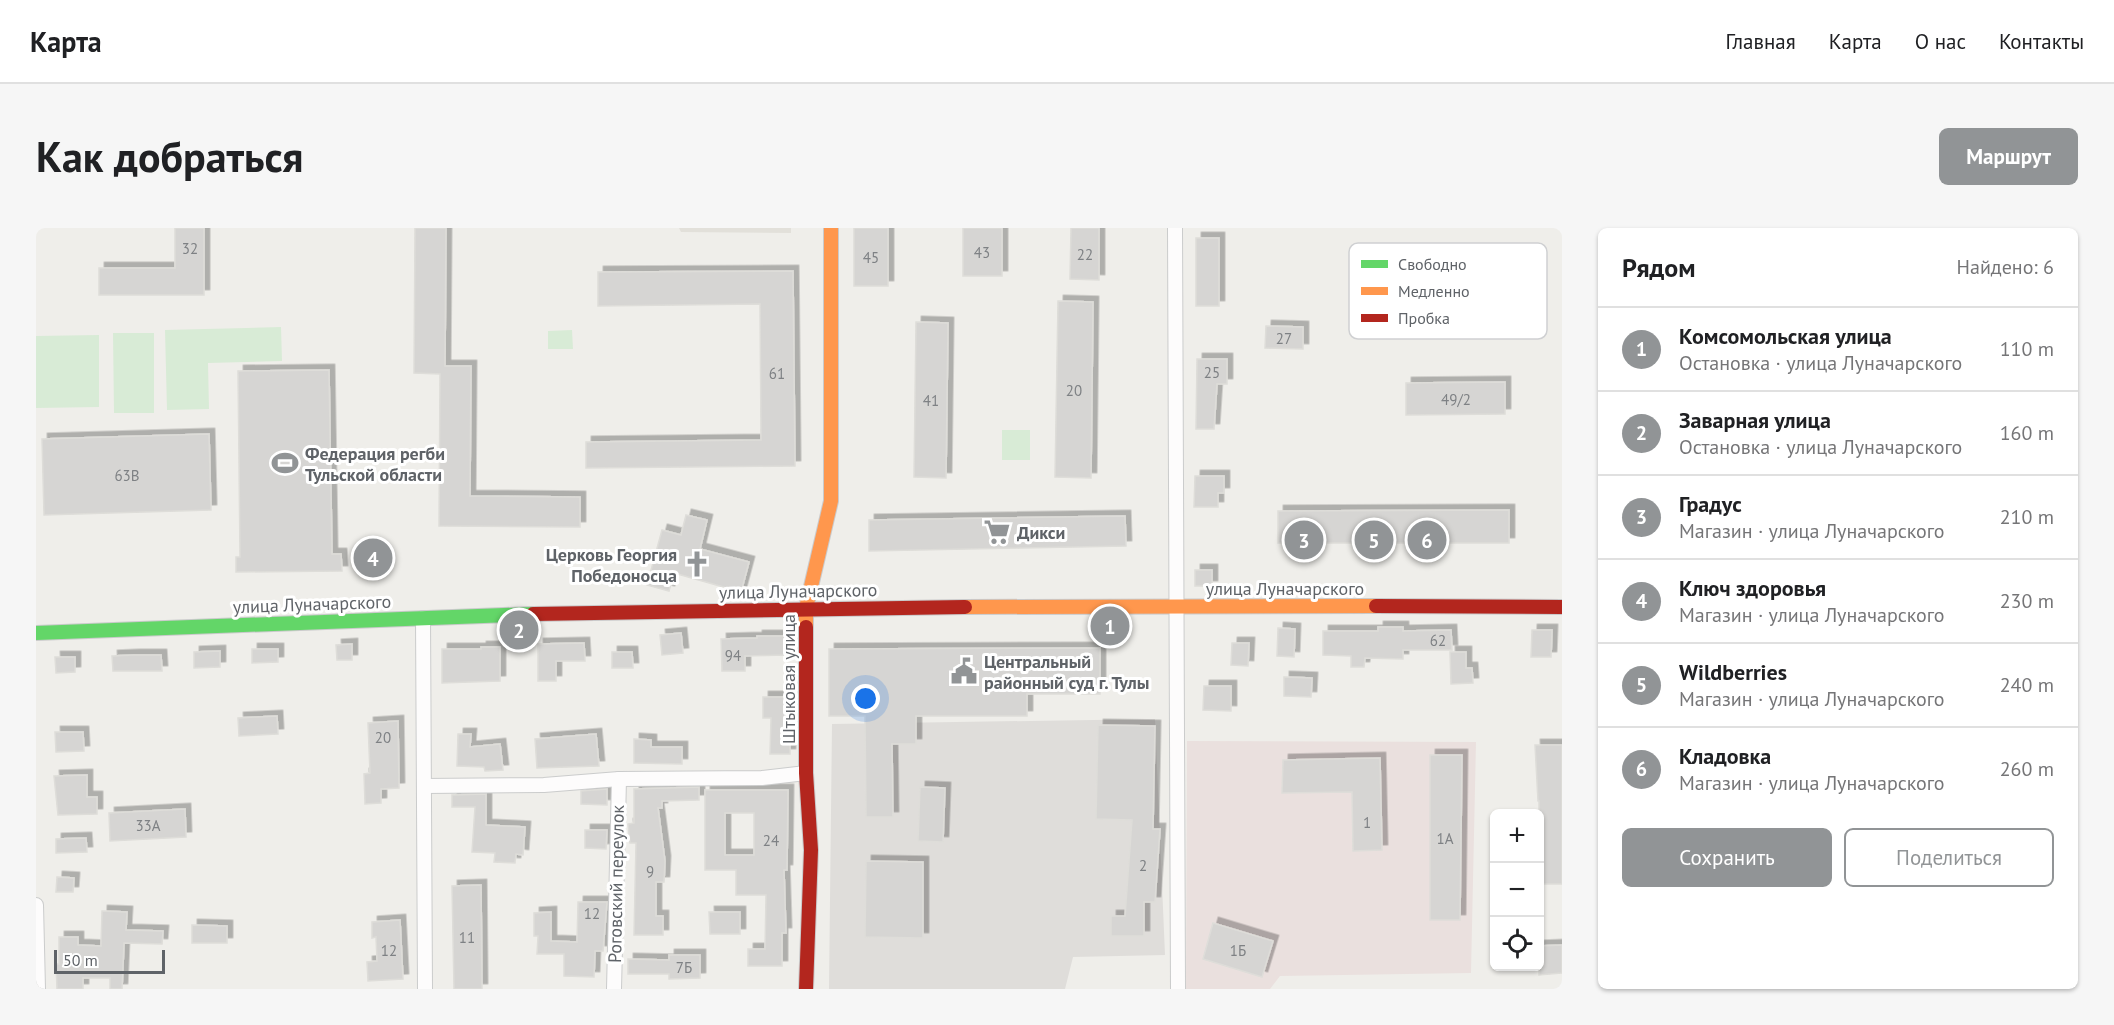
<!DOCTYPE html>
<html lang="ru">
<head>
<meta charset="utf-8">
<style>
  :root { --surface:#fff; --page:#f6f6f6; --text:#202124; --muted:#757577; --line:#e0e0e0; --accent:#919496 }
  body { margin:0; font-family:"PT Sans",sans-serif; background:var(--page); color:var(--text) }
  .controls { position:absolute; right:18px; bottom:18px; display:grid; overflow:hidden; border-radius:9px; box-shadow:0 2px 4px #0004 }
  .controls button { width:54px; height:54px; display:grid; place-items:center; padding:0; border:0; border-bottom:2px solid var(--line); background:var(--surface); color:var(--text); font:30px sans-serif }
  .scale { position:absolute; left:18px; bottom:15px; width:111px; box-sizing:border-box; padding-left:6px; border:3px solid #5f6368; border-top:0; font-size:16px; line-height:21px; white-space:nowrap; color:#5f6368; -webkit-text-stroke:4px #fff; paint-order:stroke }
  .you { position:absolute; left:830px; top:471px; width:21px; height:21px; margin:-15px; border:4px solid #fff; border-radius:50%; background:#1a73e8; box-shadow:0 0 0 9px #1a73e833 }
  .badge { display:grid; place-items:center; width:39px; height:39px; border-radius:50%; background:var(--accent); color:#fff; font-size:20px; font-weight:700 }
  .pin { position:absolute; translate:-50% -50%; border:3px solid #fff; box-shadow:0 2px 6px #0006 }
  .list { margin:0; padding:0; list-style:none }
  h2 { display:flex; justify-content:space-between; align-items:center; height:78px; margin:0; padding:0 24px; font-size:26px }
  h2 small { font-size:20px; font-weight:400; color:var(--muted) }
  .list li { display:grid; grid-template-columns:39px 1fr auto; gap:18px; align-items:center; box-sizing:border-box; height:84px; padding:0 24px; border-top:2px solid var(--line) }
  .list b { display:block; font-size:22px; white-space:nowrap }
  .list p { margin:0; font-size:20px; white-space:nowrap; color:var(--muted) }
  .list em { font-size:20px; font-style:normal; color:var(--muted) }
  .actions { display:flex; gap:12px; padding:18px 24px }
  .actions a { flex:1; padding:14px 0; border:2px solid var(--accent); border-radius:9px; text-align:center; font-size:21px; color:var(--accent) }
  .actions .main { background:var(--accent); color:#fff }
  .icon { flex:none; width:33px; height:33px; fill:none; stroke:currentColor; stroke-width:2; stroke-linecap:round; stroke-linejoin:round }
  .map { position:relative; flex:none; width:1526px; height:761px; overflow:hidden; border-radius:9px }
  header { display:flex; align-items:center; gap:36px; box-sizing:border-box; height:84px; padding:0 30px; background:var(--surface); border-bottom:2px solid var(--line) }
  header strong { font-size:28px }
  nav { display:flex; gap:33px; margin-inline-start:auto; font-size:21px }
  .intro { display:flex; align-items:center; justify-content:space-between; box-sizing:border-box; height:144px; padding:0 36px }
  h1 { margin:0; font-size:42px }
  .button { padding:15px 27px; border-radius:9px; background:var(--accent); color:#fff; font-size:21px; font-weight:700 }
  main { display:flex; gap:36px; padding:0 36px }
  aside { flex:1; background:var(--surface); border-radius:9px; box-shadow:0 2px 4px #0004 }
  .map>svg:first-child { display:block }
  .industrial { fill:#dfddda }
  .education { fill:#e2e0da }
  .medical { fill:#eae0de }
  .green { fill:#d8ebd6 }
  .building { fill:#d6d5d3; stroke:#deddd9; stroke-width:1.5; fill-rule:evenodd; filter:url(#shadow) }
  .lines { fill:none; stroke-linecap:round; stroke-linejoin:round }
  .street-casing { stroke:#cbcccc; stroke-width:16 }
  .fast-casing { stroke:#cacacb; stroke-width:16 }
  .slow-casing { stroke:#cacacb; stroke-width:16 }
  .jam-casing { stroke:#cacacb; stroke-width:16 }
  .street { stroke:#fdfcfc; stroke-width:14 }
  .fast { stroke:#63d668; stroke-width:14 }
  .slow { stroke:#ff974d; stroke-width:14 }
  .jam { stroke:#b3261e; stroke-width:14 }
  .labels { text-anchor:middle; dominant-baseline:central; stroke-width:6; stroke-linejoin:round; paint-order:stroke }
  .number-label { font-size:15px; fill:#7e8184 }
  .poi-label { font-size:18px; font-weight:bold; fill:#5f6368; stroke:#fff; text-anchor:start }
  .street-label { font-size:18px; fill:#5f6368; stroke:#fff }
  .key { fill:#fff; stroke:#cfd0d2; stroke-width:1.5 }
  .key-label { font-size:16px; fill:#5f6368 }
</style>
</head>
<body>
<header>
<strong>Карта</strong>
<nav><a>Главная</a><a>Карта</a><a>О нас</a><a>Контакты</a></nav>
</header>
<div class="intro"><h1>Как добраться</h1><a class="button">Маршрут</a></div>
<main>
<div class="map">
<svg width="1526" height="761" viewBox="0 0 1526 761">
  <defs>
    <filter id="shadow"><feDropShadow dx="5.5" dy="-5.5" stdDeviation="0" flood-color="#0004"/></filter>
  </defs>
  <rect width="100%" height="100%" fill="#efeeea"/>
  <path class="industrial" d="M 1119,491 L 1129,727 L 1037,729 L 1029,761 L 793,761 L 796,496 Z"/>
  <path class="education" d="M 643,0 L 755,0 L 755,5 L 645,4 Z"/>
  <path class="medical" d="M 1151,513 L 1440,514 L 1435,745 L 1244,748 L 1234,761 L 1150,761 Z"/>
  <g class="green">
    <path d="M 245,99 L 246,133 L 172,135 L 173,181 L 131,182 L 129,102 Z"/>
    <path d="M 536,102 L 537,121 L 512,121 L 512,103 Z"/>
    <path d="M 77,105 L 118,105 L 118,185 L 78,185 Z"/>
    <path d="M 63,107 L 63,179 L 0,180 L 0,108 Z"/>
    <rect x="966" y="202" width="28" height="30"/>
  </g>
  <g class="building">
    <path d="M 139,0 L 168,0 L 168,67 L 63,67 L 63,40 L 139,40 Z"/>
    <path d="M 379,0 L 410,0 L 409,138 L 435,138 L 434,268 L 544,269 L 544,299 L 403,298 L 404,146 L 378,145 Z"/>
    <rect x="818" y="0" width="34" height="58"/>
    <rect x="927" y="0" width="39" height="48"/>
    <path d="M 1035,0 L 1063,0 L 1063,52 L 1034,51 Z"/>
    <rect x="1160" y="10" width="23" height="68"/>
    <path d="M 757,43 L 759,238 L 550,240 L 550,214 L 725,212 L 724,76 L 562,78 L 562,44 Z"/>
    <path d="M 1022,73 L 1057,74 L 1055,250 L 1019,249 Z"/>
    <path d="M 880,94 L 912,95 L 910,250 L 878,249 Z"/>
    <path d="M 1230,98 L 1267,99 L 1267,121 L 1229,120 Z"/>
    <path d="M 1161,131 L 1191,131 L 1191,156 L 1181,156 L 1178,201 L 1160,201 Z"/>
    <path d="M 293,142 L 296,326 L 305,326 L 306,343 L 200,344 L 200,329 L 204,329 L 202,143 Z"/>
    <path d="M 1469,154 L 1469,186 L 1370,187 L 1370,155 Z"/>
    <path d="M 173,206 L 175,282 L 8,287 L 6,211 Z"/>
    <path d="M 1159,248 L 1188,248 L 1188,265 L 1182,265 L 1182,279 L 1158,279 Z"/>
    <path d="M 1473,282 L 1473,315 L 1242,315 L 1242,283 Z"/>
    <path d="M 650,287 L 671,292 L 664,321 L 713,334 L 705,364 L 638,345 L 633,363 L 611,357 L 626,302 L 645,307 Z"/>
    <path d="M 1089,288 L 1090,318 L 833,323 L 833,292 Z"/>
    <rect x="1159" y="342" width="17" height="16"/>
    <path d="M 1342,399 L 1367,399 L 1367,403 L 1415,402 L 1416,422 L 1367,422 L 1367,431 L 1329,430 L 1328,439 L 1315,439 L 1315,428 L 1287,427 L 1287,403 L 1342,403 Z"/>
    <path d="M 1242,400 L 1259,401 L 1258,429 L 1241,428 Z"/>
    <path d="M 1496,402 L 1516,402 L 1515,429 L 1495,429 Z"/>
    <path d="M 645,405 L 647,425 L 626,427 L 624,407 Z"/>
    <path d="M 721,408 L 751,408 L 752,427 L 709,428 L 709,443 L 686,443 L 685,411 L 721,410 Z"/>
    <path d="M 548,415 L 549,433 L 520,433 L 520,453 L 502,453 L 502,416 Z"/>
    <path d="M 1196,415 L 1213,415 L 1212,438 L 1195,437 Z"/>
    <path d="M 316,416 L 316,432 L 301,432 L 300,417 Z"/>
    <path d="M 445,419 L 464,419 L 464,453 L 406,455 L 406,421 L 445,421 Z"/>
    <path d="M 1064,420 L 1064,466 L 991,466 L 991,488 L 880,488 L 880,516 L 856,516 L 857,589 L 830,589 L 829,488 L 793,488 L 793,421 Z"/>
    <path d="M 216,421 L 242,421 L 242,434 L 216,435 Z"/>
    <path d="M 184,423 L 184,439 L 158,440 L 158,424 Z"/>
    <path d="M 576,424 L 596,424 L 597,440 L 576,440 Z"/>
    <path d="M 1414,424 L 1430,424 L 1430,440 L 1436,440 L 1437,455 L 1415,456 Z"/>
    <path d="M 98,427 L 125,427 L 126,443 L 77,443 L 76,428 Z"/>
    <path d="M 19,429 L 39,429 L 39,444 L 20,445 Z"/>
    <path d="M 1248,449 L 1276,450 L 1275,469 L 1248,468 Z"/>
    <path d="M 1168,458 L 1195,458 L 1195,483 L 1167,482 Z"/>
    <path d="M 727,469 L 753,469 L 752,512 L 754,512 L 754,526 L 734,526 L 735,490 L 727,490 Z"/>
    <path d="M 241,488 L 242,506 L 203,508 L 202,490 Z"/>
    <path d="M 362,493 L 363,560 L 345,561 L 345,575 L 329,576 L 328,546 L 334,545 L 332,495 Z"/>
    <path d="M 1062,497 L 1119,498 L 1117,601 L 1124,601 L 1119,674 L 1108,674 L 1108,708 L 1075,708 L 1075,688 L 1089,688 L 1096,592 L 1060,591 Z"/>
    <path d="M 19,504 L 47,504 L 48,523 L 20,524 Z"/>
    <path d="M 422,506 L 435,506 L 434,519 L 464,516 L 467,542 L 449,543 L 448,539 L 421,538 Z"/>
    <path d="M 560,506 L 563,538 L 501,540 L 499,511 Z"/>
    <path d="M 598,511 L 615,512 L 615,519 L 646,519 L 646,536 L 598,535 Z"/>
    <path d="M 1499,517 L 1526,517 L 1526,656 L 1503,656 L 1503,573 L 1502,573 Z"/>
    <path d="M 1394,527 L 1426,527 L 1424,692 L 1394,692 Z"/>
    <path d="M 1344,530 L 1346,622 L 1317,623 L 1316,564 L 1246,565 L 1247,532 Z"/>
    <path d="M 51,547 L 51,569 L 61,569 L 61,586 L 22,587 L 18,548 Z"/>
    <path d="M 663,559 L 663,572 L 626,573 L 626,580 L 622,580 L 629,633 L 628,654 L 620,654 L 620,688 L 627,688 L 627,707 L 598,707 L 600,615 L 594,615 L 592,596 L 598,595 L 598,561 Z"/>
    <path d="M 884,559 L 909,560 L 907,614 L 882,613 Z"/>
    <path d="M 571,561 L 571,577 L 545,576 L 545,563 Z"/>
    <path d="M 669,562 L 752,562 L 751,642 L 748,642 L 750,705 L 746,705 L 746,738 L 712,738 L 712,721 L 729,721 L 730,667 L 700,667 L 700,642 L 669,642 ZM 689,585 L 718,585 L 718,627 L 689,627 Z"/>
    <path d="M 450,566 L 450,597 L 489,599 L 487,627 L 480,626 L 479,635 L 458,634 L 459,625 L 436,624 L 439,579 L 416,579 L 416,567 Z"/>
    <path d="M 149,581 L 150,609 L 74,613 L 73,585 Z"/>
    <path d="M 549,602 L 571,602 L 570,621 L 549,620 Z"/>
    <path d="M 50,610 L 51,624 L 20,625 L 20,611 Z"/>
    <path d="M 830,633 L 887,634 L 887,710 L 829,709 Z"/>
    <path d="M 21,649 L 38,650 L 37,664 L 20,664 Z"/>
    <path d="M 445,657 L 446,761 L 418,761 L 416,658 Z"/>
    <path d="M 542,674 L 571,674 L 567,723 L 559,723 L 558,749 L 528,748 L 528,726 L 501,726 L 502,708 L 498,708 L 498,685 L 515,684 L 515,713 L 541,714 Z"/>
    <path d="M 66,683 L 91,684 L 90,702 L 127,703 L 126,716 L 88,715 L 86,761 L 74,761 L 74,750 L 47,750 L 47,761 L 21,761 L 20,736 L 23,736 L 23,709 L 42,709 L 42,717 L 65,718 Z"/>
    <path d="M 673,684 L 704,684 L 704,706 L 674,706 Z"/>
    <path d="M 364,692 L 367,751 L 332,753 L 331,734 L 341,733 L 340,709 L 336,710 L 336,694 Z"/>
    <path d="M 1177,695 L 1237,713 L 1226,749 L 1167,731 Z"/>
    <path d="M 156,697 L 191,698 L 191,715 L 156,715 Z"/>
    <path d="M 1526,717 L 1526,745 L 1503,747 L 1503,718 Z"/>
    <path d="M 633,727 L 664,727 L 664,750 L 633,751 L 633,746 L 592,746 L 592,731 L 633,732 Z"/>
  </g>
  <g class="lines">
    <g class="street-casing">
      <g id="street">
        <path d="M 1139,0 L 1142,761"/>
        <path d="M 387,390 L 389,761"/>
        <path d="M 388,558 L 508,557 L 583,551 L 726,550 L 770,545"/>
        <path d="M 0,677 L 2,761"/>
        <path d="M 578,761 L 583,551"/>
      </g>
    </g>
    <g class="fast-casing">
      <path id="fast" d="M 0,405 L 497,386"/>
    </g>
    <g class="slow-casing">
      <g id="slow">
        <path d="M 929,379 L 1340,378"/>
        <path d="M 770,399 L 770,380 L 795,273 L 795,0"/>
      </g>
    </g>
    <g class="jam-casing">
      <g id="jam">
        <path d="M 1340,378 L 1526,379"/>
        <path d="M 497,386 L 929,379"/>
        <path d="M 770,399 L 770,545 L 775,622 L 770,761"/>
      </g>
    </g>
    <use href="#street" class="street"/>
    <use href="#fast" class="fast"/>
    <use href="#slow" class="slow"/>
    <use href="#jam" class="jam"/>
  </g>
  <defs>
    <g id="stadium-bare" transform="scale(2.07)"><path d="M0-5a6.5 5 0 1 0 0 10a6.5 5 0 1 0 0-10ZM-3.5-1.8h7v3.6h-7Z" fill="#919496" stroke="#fff" stroke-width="2.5" paint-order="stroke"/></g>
    <g id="supermarket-bare" transform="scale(2.07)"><path d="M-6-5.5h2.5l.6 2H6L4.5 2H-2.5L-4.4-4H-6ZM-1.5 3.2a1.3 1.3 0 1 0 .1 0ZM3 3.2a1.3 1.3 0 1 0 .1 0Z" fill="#919496" stroke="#fff" stroke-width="2.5" paint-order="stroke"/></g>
    <g id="church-bare" transform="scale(2.07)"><path d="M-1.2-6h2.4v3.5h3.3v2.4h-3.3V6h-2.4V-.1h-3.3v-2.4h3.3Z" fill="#919496" stroke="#fff" stroke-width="2.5" paint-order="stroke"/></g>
    <g id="civic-bare" transform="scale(2.07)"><path d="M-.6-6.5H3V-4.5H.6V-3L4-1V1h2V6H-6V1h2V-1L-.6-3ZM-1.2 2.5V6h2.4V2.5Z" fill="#919496" stroke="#fff" stroke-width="2.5" paint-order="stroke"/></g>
  </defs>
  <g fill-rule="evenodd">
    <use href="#stadium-bare" x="249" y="235"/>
    <use href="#supermarket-bare" x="961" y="304"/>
    <use href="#church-bare" x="661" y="336"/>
    <use href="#civic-bare" x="928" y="443"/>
  </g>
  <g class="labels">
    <g class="number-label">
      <text x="154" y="20">32</text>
      <text x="946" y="24">43</text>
      <text x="1049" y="26">22</text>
      <text x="835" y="29">45</text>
      <text x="1248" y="110">27</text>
      <text x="1176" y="144">25</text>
      <text x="741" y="145">61</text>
      <text x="1038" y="162">20</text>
      <text x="1420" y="171">49/2</text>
      <text x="895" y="172">41</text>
      <text x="91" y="247">63В</text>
      <text x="1402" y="412">62</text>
      <text x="697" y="427">94</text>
      <text x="347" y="509">20</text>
      <text x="1331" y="594">1</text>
      <text x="112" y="597">33А</text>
      <text x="1409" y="610">1А</text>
      <text x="735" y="612">24</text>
      <text x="1107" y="637">2</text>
      <text x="614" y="643">9</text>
      <text x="556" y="685">12</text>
      <text x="431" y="709">11</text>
      <text x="353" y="722">12</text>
      <text x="1202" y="722">1Б</text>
      <text x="648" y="739">7Б</text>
    </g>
    <g class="poi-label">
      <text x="269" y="225">Федерация регби<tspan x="269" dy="21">Тульской области</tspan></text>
      <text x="981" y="304">Дикси</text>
      <text x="641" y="326" text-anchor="end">Церковь Георгия<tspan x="641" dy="21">Победоносца</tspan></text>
      <text x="948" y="433">Центральный<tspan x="948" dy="21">районный суд г. Тулы</tspan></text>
    </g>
    <g class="street-label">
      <text x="1249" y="360">улица Луначарского</text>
      <text transform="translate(762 363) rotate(-1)">улица Луначарского</text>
      <text transform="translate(276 376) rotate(-2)">улица Луначарского</text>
      <text transform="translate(752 451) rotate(-90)">Штыковая улица</text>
      <text transform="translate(580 656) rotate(-89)">Роговский переулок</text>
    </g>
  </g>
  <rect x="1313" y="15" width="198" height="96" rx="9" class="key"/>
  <rect x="1325" y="32" width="27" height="8" fill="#63d668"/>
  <rect x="1325" y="59" width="27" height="8" fill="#ff974d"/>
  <rect x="1325" y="86" width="27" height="8" fill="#b3261e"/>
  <g class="key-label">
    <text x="1362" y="42">Свободно</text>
    <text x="1362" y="69">Медленно</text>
    <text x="1362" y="96">Пробка</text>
  </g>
</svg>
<div class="controls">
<button>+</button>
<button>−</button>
<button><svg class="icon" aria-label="locate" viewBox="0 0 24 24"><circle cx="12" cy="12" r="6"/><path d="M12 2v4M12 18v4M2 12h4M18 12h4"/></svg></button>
</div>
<div class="scale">50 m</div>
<div class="you"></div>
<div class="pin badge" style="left:1074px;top:398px">1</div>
<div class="pin badge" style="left:483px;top:402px">2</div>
<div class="pin badge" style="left:1268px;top:312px">3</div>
<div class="pin badge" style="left:337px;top:330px">4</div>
<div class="pin badge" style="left:1338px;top:312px">5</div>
<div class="pin badge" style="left:1391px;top:312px">6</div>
</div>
<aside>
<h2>Рядом<small>Найдено: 6</small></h2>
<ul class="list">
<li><span class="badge">1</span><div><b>Комсомольская улица</b><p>Остановка · улица Луначарского</p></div><em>110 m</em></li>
<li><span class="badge">2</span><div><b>Заварная улица</b><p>Остановка · улица Луначарского</p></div><em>160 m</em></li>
<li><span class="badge">3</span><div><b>Градус</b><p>Магазин · улица Луначарского</p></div><em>210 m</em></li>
<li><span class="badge">4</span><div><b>Ключ здоровья</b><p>Магазин · улица Луначарского</p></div><em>230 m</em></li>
<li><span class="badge">5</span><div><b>Wildberries</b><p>Магазин · улица Луначарского</p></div><em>240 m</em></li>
<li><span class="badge">6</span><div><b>Кладовка</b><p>Магазин · улица Луначарского</p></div><em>260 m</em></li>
</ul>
<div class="actions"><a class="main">Сохранить</a><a>Поделиться</a></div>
</aside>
</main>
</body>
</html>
